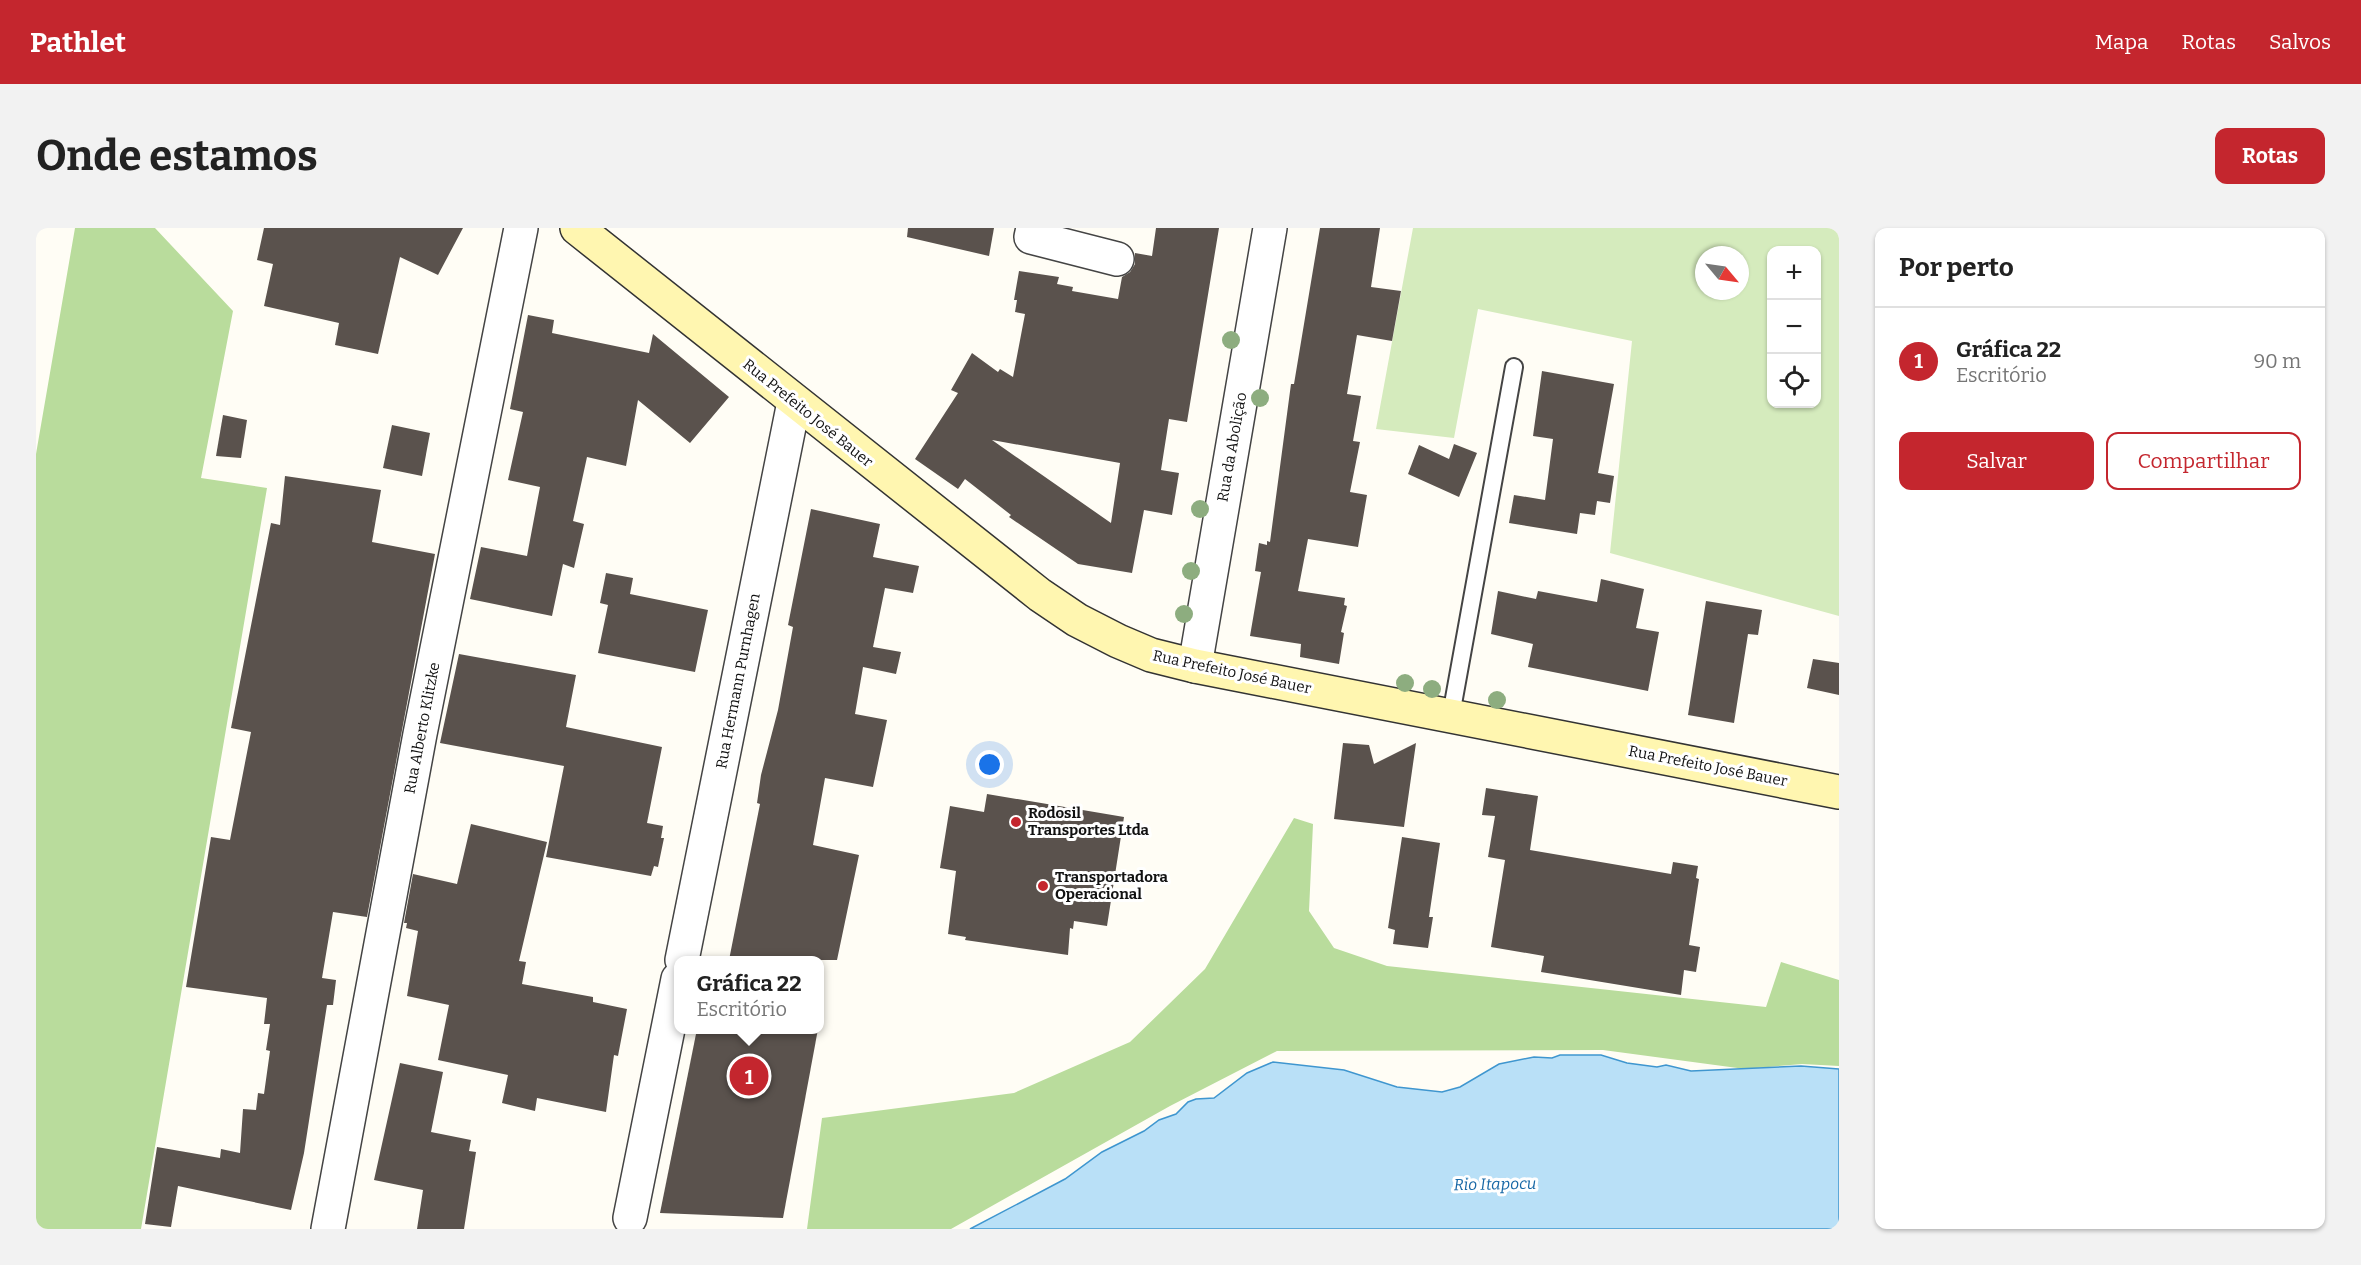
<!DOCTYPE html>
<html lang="pt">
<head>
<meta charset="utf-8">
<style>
  :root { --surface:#fff; --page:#f2f2f2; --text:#222; --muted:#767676; --line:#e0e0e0; --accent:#c4262e }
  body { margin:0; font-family:Bitter,serif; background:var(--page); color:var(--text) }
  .controls { position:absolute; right:18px; top:18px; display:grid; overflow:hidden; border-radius:12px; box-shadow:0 2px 4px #0004 }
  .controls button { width:54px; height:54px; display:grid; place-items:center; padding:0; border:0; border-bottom:2px solid var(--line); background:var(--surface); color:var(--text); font:30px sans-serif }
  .compass { position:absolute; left:1659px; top:18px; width:54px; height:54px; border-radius:50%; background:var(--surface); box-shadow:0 2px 4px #0004; rotate:119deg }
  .you { position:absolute; left:954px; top:537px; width:21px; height:21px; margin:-15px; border:4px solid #fff; border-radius:50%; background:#1a73e8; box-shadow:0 0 0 9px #1a73e833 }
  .badge { display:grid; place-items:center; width:39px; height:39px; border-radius:50%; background:var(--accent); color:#fff; font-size:20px; font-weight:700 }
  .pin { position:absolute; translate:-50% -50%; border:3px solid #fff; box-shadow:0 2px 6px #0006 }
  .popup { position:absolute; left:638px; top:728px; width:150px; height:78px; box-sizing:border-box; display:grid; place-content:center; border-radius:12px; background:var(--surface); filter:drop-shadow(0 2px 4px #0005); font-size:20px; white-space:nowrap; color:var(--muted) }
  .popup b { font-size:22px; color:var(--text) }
  .popup::after { content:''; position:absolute; left:50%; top:100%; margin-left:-12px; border:12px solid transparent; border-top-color:var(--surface) }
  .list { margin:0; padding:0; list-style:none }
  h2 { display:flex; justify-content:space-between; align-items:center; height:78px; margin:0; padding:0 24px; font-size:26px }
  h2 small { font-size:20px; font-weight:400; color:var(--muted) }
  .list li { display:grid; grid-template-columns:39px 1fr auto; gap:18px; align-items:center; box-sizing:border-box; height:108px; padding:0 24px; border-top:2px solid var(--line) }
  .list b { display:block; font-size:22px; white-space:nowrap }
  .list p { margin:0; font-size:20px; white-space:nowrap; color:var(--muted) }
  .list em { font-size:20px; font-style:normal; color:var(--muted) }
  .actions { display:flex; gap:12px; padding:18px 24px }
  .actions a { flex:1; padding:14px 0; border:2px solid var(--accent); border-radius:12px; text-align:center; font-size:21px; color:var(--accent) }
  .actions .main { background:var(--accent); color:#fff }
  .icon { flex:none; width:33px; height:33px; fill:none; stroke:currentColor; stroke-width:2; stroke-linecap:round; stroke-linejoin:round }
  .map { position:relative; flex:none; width:1803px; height:1001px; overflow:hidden; border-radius:12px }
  header { display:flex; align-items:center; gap:36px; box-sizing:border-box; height:84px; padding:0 30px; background:var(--accent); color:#fff }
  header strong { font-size:28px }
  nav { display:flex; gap:33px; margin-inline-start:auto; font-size:21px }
  .intro { display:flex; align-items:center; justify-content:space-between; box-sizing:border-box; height:144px; padding:0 36px }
  h1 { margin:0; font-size:42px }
  .button { padding:15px 27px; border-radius:12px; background:var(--accent); color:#fff; font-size:21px; font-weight:700 }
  main { display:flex; gap:36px; padding:0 36px }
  aside { flex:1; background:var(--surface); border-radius:12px; box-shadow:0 2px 4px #0004 }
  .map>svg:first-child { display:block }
  .green { fill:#d5ebbd; fill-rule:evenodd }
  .forest { fill:#b9dc9c }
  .water { fill:#b9e0f7; stroke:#3f96cf; stroke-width:1.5 }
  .building { fill:#5a524d; fill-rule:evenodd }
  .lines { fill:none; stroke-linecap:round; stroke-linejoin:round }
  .lane-casing { stroke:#444; stroke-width:20 }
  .street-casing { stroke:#444; stroke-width:36 }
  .secondary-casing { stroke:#333; stroke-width:36 }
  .lane { stroke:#fff; stroke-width:16 }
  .street { stroke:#fff; stroke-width:33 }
  .secondary { stroke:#fff6b0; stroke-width:33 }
  .tree { fill:#8dad7f }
  .poi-dot { fill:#c4262e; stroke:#fff; stroke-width:2 }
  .labels { text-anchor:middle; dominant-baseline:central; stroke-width:6; stroke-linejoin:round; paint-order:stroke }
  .street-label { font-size:15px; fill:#111; stroke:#fff }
  .poi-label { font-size:15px; font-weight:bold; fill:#111; stroke:#fff; text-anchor:start }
  .water-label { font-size:16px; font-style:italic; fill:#1768a6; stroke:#fff }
</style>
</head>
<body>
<header>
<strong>Pathlet</strong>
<nav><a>Mapa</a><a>Rotas</a><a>Salvos</a></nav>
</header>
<div class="intro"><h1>Onde estamos</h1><a class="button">Rotas</a></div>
<main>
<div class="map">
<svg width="1803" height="1001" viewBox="0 0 1803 1001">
  <rect width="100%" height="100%" fill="#fffdf5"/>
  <path class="green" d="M 1377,0 L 1803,0 L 1803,388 L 1574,325 L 1596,113 L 1442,81 L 1418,210 L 1340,201 ZM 1736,22 L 1780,22 L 1780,176 L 1736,176 ZM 1668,27 L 1704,27 L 1704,63 L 1668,63 Z"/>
  <g class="forest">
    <path d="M 39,0 L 119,0 L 197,83 L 165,250 L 231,260 L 105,1001 L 0,1001 L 0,226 Z"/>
    <path d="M 1258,590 L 1277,596 L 1273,683 L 1298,720 L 1351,738 L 1730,779 L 1745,734 L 1803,752 L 1803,838 L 1766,836 L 1709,841 L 1567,822 L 1241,823 L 1134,878 L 915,1001 L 771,1001 L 786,890 L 978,865 L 1094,814 L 1169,741 Z"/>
  </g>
  <path class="water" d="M 1524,827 L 1565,827 L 1591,835 L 1621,839 L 1630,837 L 1655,843 L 1765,838 L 1803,841 L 1803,1001 L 934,1001 L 1029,951 L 1066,924 L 1108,903 L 1123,892 L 1140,886 L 1152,874 L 1160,871 L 1178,870 L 1211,845 L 1237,834 L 1308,842 L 1361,859 L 1406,864 L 1424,859 L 1463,836 L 1498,829 L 1516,830 Z"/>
  <g class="building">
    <path d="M 228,0 L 427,0 L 402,47 L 364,29 L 342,126 L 299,117 L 303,95 L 228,78 L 237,36 L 221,32 Z"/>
    <path d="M 872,0 L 958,0 L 953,28 L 871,9 Z"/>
    <path d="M 1120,0 L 1183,0 L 1151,194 L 1133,191 L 1125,242 L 1143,245 L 1136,287 L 1108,282 L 1096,345 L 1042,336 L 973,289 L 975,287 L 929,251 L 922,261 L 879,231 L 922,165 L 915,162 L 936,125 L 962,144 L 964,141 L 977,149 L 989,86 L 979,84 L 981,72 L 978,72 L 983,43 L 1023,49 L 1021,56 L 1037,59 L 1036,63 L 1082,71 L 1086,49 L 1094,44 L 1099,36 L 1099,25 L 1116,28 ZM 956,212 L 1084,235 L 1075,295 Z"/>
    <path d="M 1284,0 L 1344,0 L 1335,59 L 1365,63 L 1356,113 L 1321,107 L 1311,166 L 1325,168 L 1317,213 L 1324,214 L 1314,264 L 1331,267 L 1322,319 L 1272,311 L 1262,363 L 1309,370 L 1308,377 L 1311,378 L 1305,404 L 1308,405 L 1303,436 L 1264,429 L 1265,416 L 1214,408 L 1225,344 L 1219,343 L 1223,315 L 1231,317 L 1231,313 L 1234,314 L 1255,156 L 1258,156 Z"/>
    <path d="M 492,87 L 518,92 L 516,105 L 613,125 L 617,106 L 693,169 L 654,215 L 602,172 L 590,238 L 551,229 L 537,293 L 548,296 L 538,340 L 527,336 L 516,388 L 434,371 L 445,319 L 491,328 L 504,259 L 472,252 L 487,184 L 474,181 Z"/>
    <path d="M 1506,143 L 1578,156 L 1562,245 L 1578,248 L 1574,275 L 1561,273 L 1559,287 L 1544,285 L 1541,306 L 1473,295 L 1478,267 L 1509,272 L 1517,211 L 1497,208 Z"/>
    <path d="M 187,187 L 211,192 L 205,230 L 180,228 Z"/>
    <path d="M 356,197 L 394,205 L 386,248 L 347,240 Z"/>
    <path d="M 1418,216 L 1441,225 L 1423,269 L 1372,246 L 1383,217 L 1413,231 Z"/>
    <path d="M 249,248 L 345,262 L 336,314 L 399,326 L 331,689 L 297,684 L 286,750 L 300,752 L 297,777 L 291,777 L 268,925 L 255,982 L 142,958 L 135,999 L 109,996 L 121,919 L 184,930 L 185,921 L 204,925 L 207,881 L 220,882 L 222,865 L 228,866 L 234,823 L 230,822 L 234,796 L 228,796 L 231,770 L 150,759 L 175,609 L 194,612 L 215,504 L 195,500 L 235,295 L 244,297 Z"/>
    <path d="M 775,281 L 844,296 L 837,329 L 883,338 L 877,365 L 849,360 L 837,419 L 865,424 L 860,446 L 827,439 L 819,486 L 851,492 L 837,559 L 789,550 L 777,617 L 823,627 L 801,732 L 693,732 L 724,576 L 721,575 L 725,547 L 742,482 L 757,399 L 752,397 Z"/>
    <path d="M 570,345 L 597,350 L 594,366 L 672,382 L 659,444 L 562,425 L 572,377 L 564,375 Z"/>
    <path d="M 1565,351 L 1608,361 L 1600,400 L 1623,404 L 1612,463 L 1492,439 L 1497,416 L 1455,406 L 1462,363 L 1500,371 L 1502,363 L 1561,374 Z"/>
    <path d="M 1670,373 L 1726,382 L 1722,407 L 1712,406 L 1698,495 L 1652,487 Z"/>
    <path d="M 423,426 L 540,447 L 530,499 L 626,519 L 611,595 L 627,598 L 625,610 L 628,610 L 622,639 L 618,638 L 615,648 L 510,629 L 528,538 L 404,515 Z"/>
    <path d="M 1777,431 L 1803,435 L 1803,467 L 1771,460 Z"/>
    <path d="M 1307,515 L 1333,517 L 1338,536 L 1380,515 L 1368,599 L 1298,591 Z"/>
    <path d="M 1450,560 L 1502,568 L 1494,622 L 1635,646 L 1637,634 L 1662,638 L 1660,650 L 1663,651 L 1653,717 L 1664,719 L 1660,744 L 1648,742 L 1645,767 L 1505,744 L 1508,728 L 1455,719 L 1469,632 L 1452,629 L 1459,588 L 1446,587 Z"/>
    <path d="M 951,566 L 1088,589 L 1071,698 L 1038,693 L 1037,701 L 1034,700 L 1032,727 L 929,712 L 930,709 L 912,706 L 920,643 L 904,640 L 914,578 L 948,584 Z"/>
    <path d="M 435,596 L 511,614 L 483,733 L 490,734 L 486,756 L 557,769 L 557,774 L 591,781 L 582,828 L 578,827 L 570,884 L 501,870 L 499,883 L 466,875 L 472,847 L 402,832 L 413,777 L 371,768 L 382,703 L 370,700 L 371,695 L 368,695 L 377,646 L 421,656 Z"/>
    <path d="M 1366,609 L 1404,615 L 1393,689 L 1397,689 L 1392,720 L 1357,716 L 1359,702 L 1352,700 Z"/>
    <path d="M 661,801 L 782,801 L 747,990 L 624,985 Z"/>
    <path d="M 364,835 L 407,844 L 395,904 L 435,912 L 433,923 L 440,924 L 428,1001 L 381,1001 L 387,962 L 338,952 Z"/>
  </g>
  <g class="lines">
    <g class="lane-casing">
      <path id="lane" d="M 1415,487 L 1478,139"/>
    </g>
    <g class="street-casing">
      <g id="street">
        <path d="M 997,0 L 995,9 L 1081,31"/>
        <path d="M 1159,438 L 1234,0"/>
        <path d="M 646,732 L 758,174"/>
        <path d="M 594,990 L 642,751"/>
        <path d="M 292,1001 L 384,506 L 485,0"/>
      </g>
    </g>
    <g class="secondary-casing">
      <path id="secondary" d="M 541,0 L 1004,367 L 1041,392 L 1082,413 L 1115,427 L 1159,438 L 1803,564"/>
    </g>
    <use href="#lane" class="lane"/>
    <use href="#street" class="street"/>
    <use href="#secondary" class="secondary"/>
  </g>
  <g class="tree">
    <circle cx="1195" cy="112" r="9"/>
    <circle cx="1224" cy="170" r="9"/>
    <circle cx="1164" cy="281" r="9"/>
    <circle cx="1155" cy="343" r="9"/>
    <circle cx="1148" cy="386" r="9"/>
    <circle cx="1369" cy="455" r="9"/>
    <circle cx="1396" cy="461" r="9"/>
    <circle cx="1461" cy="472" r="9"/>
  </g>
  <g class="poi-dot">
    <circle cx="980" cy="594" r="6"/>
    <circle cx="1007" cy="658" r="6"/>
  </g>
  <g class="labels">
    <g class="street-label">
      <text transform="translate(772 185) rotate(39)">Rua Prefeito José Bauer</text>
      <text transform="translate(1196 219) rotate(-80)">Rua da Abolição</text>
      <text transform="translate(1196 444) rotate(12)">Rua Prefeito José Bauer</text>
      <text transform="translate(702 453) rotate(-79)">Rua Hermann Purnhagen</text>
      <text transform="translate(386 500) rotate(-79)">Rua Alberto Klitzke</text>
      <text transform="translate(1672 538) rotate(11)">Rua Prefeito José Bauer</text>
    </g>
    <g class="poi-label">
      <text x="992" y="585">Rodosil<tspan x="992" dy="17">Transportes Ltda</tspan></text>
      <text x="1019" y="649">Transportadora<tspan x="1019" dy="17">Operacional</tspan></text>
    </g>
    <g class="water-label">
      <text transform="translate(1459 956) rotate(-1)">Rio Itapocu</text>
    </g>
  </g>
</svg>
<div class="controls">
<button>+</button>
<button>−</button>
<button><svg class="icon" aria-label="locate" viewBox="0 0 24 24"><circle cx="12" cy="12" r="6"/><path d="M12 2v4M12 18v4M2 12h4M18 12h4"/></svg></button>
</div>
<svg class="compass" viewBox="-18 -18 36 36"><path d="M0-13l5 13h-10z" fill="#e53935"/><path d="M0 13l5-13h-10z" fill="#767676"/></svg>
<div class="you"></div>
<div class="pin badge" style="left:713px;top:848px">1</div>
<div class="popup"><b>Gráfica 22</b>Escritório</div>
</div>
<aside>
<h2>Por perto<small></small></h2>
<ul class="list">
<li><span class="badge">1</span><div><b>Gráfica 22</b><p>Escritório</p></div><em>90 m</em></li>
</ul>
<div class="actions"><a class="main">Salvar</a><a>Compartilhar</a></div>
</aside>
</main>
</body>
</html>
